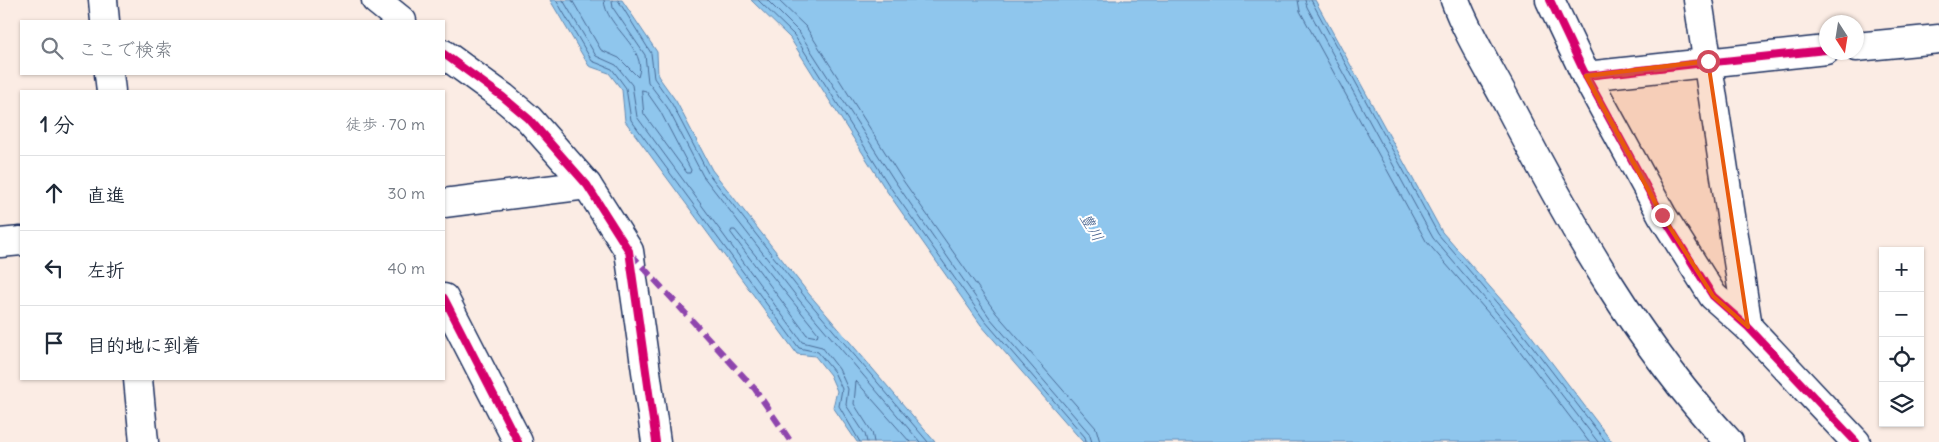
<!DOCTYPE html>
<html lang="ja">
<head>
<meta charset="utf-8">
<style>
  :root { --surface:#fff; --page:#f2f2f3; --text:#1f2937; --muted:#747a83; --line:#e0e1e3 }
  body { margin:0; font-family:Delius,"Klee One",sans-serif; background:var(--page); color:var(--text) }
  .controls { position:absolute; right:15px; bottom:15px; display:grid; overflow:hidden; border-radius:0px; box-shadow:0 1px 4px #0004 }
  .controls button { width:45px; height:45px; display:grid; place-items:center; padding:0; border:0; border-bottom:1px solid var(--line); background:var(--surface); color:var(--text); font:25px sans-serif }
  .compass { position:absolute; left:1819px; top:15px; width:45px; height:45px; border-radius:50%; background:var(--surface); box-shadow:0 1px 4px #0004; rotate:168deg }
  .stop { position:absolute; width:15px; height:15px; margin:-11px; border:4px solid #d1495b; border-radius:50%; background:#fff }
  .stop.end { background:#d1495b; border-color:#fff; box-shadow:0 1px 5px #0008 }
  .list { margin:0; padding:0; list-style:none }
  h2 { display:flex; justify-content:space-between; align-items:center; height:65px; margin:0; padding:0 20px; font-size:21px }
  h2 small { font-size:16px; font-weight:400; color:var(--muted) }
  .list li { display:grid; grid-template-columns:32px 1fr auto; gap:15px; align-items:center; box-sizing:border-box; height:75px; padding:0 20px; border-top:1px solid var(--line) }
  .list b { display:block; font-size:19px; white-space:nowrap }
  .list em { font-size:16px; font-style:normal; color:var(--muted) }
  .icon { flex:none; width:28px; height:28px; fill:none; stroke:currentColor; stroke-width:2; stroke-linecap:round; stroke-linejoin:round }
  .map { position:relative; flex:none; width:1939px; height:442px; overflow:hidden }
  .search { position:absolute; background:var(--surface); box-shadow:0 1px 4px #0004; left:20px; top:20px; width:425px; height:55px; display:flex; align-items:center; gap:12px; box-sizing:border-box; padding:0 18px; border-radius:0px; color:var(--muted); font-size:19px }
  .panel { position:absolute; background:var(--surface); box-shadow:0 1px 4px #0004; left:20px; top:90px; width:425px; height:290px; border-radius:0px }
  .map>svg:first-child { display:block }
  .water { fill:#8fc6ed; stroke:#618ab4 }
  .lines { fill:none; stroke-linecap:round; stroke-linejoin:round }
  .shore { stroke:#496b97; stroke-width:1 }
  .street-casing { stroke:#1b2f5e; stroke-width:31 }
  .secondary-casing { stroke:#1b2f5e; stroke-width:31 }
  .street { stroke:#fff; stroke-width:28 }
  .secondary { stroke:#fff; stroke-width:28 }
  .quiet { stroke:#8e44ad; stroke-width:6; stroke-dasharray:12 6; stroke-linecap:butt }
  .cycleway-casing { stroke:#fff; stroke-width:11 }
  .cycleway { stroke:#d6006c; stroke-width:8 }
  .route { stroke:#d1495b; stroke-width:6 }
  .marked { fill:#e8590c; fill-opacity:0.2; stroke:#e8590c; stroke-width:4; stroke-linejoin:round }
  .labels { text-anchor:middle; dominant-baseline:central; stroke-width:4; stroke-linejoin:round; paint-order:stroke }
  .water-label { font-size:15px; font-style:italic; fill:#3e5c89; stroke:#fff }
</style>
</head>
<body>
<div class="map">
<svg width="1939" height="442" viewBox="0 0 1939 442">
  <rect width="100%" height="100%" fill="#fbece4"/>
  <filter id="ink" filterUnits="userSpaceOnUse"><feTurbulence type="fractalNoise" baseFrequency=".02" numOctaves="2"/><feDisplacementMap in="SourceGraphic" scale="10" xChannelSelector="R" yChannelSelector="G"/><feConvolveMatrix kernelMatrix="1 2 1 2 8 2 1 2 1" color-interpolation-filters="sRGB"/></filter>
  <g filter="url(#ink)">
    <g class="water">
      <path d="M 550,0 L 622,0 L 657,52 L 658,76 L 676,101 L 712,170 L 809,294 L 935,442 L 857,442 L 833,407 L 837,391 L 830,375 L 815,356 L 797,354 L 625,121 L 622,90 L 609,73 L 589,66 Z"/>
      <path d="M 751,0 L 1315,0 L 1442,232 L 1524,326 L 1612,442 L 1083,442 L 981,325 L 886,190 L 790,38 Z"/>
    </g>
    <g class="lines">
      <g class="shore">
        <path d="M 556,0 L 592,61 L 612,69 L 626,88 L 631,120 L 799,348 L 818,352 L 834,372 L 842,389 L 839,406 L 860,442"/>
        <path d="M 563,0 L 596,56 L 616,65 L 632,85 L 637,117 L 802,342 L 822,347 L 839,369 L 848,389 L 846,405 L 865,434 L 867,442"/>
        <path d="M 572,0 L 601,50 L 619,58 L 638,77 C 649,48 605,27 604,0"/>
        <path d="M 612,0 L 613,8 L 645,55 L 648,82 L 667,107 L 703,176 L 800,301 L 920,442"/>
        <path d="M 618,0 L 651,53 L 654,78 L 672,104 L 708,173 L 805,297 L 928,442"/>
        <path d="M 758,0 L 794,35 L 890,187 L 985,321 L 1085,437 L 1086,442"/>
        <path d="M 767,0 L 799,32 L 896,183 L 990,318 L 1089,433 L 1092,442"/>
        <path d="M 778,0 L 806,27 L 902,179 L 996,313 L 1096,428 L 1100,442"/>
        <path d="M 1298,0 L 1300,11 L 1426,241 L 1510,338 L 1589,442"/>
        <path d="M 1305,0 L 1307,7 L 1433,238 L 1515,334 L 1598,442"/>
        <path d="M 1311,0 L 1438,234 L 1520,330 L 1606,442"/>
        <path d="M 642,90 L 646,91 L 660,111 L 691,170 L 690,173 L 687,173 L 644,114 Z"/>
        <path d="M 732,230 L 735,230 L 818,333 L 817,337 L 807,335 L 731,233 Z"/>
        <path d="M 874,442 L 872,432 L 854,404 L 856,381 L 910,442"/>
      </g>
      <g class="street-casing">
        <g id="street">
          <path d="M 103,0 L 105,21"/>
          <path d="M 376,0 L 402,21"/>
          <path d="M 1550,0 L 1586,76 L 1662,215 L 1713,296 L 1748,327 L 1856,442"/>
          <path d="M 1698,0 L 1748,327"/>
          <path d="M 1856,47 L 1939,39"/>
          <path d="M 444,54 L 503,97 L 529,119 L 587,185 L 629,251 L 656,442"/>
          <path d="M 109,74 L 111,91"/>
          <path d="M 1586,76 L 1826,50"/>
          <path d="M 444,203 L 587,185"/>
          <path d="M 0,243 L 21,241"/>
          <path d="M 444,298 L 518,442"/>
          <path d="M 138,379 L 144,442"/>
        </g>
      </g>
      <g class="secondary-casing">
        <path id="secondary" d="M 1455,0 C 1467,34 1493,75 1510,108 C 1572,227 1638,344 1729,442"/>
      </g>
      <use href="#street" class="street"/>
      <use href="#secondary" class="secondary"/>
      <path class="quiet" d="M 630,253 L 755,389 L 791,442"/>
      <g class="cycleway-casing">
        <g id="cycleway">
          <path d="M 1550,0 L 1586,76 L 1662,215 L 1713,296 L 1748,327 L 1856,442"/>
          <path d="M 444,54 L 503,97 L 529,119 L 587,185 L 629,251 L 656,442"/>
          <path d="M 1586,76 L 1826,50"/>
          <path d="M 444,298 L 518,442"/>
        </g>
      </g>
      <use href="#cycleway" class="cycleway"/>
    </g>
  </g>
  <g class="lines" filter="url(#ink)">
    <path class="route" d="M 1662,215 L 1586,76 L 1708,61"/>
  </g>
  <path class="marked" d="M 1708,61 L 1748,327 L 1713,296 L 1662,215 L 1586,76 Z"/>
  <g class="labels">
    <g class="water-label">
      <text transform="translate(1092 227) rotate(60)">豊川</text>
    </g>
  </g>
</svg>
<div class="controls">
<button>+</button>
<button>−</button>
<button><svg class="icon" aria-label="locate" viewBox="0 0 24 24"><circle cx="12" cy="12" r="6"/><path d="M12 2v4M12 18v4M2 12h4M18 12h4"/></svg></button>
<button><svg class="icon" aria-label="layers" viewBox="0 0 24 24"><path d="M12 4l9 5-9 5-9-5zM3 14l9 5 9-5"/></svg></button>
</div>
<svg class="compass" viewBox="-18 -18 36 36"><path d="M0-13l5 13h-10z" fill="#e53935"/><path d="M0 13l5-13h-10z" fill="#747a83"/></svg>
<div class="stop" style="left:1708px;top:61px"></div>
<div class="stop end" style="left:1662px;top:215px"></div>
<div class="search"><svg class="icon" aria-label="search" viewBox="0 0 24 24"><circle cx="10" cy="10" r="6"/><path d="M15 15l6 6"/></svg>ここで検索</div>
<section class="panel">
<h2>1 分<small>徒歩 · 70 m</small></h2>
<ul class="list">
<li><svg class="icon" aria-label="ahead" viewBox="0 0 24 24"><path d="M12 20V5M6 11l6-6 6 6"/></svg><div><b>直進</b></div><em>30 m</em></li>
<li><svg class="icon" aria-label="left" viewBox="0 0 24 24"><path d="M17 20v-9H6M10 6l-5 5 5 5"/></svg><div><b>左折</b></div><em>40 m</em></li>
<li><svg class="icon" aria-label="arrive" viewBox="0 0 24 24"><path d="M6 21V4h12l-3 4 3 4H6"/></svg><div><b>目的地に到着</b></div></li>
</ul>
</section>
</div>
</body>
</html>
